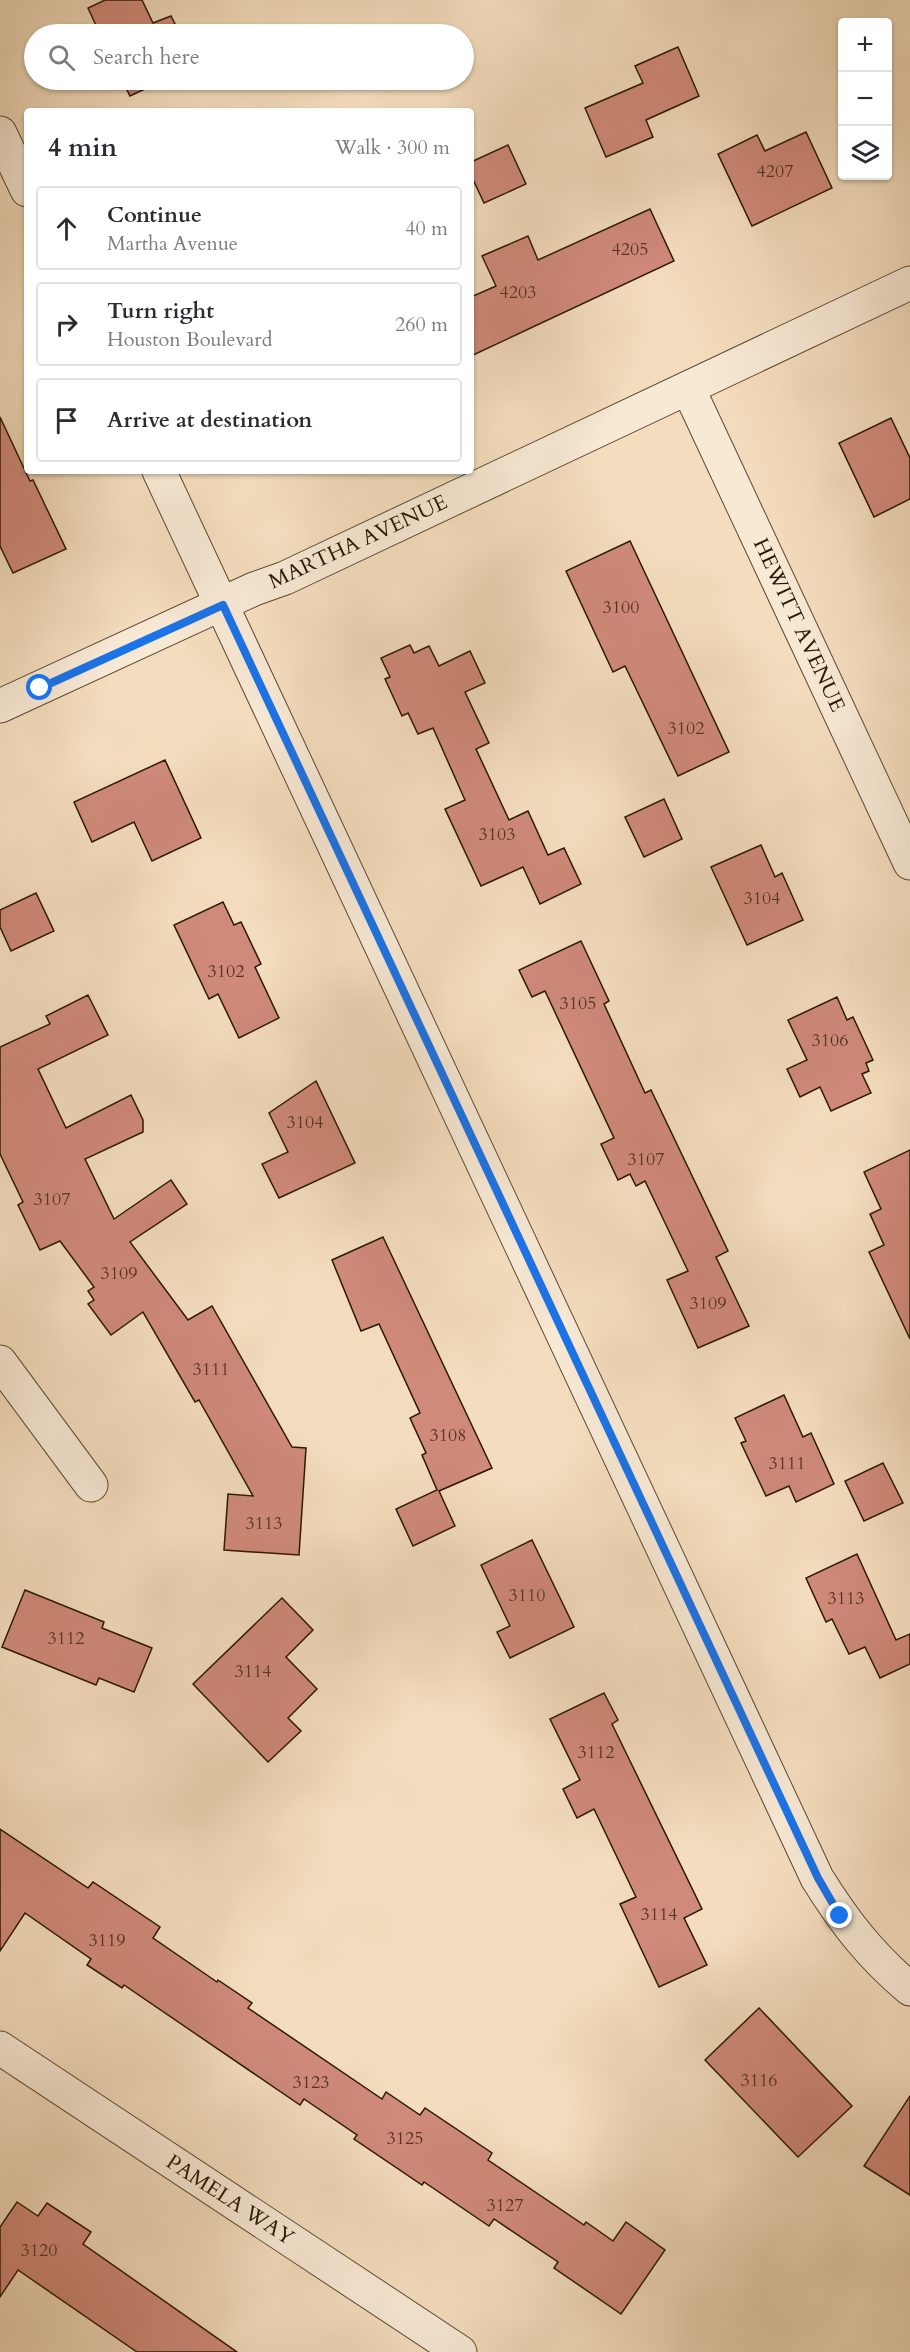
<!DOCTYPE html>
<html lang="en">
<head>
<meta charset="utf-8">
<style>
  :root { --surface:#fff; --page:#f2f2f3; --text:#2b2b33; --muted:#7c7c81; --line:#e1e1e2 }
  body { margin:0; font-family:Cardo,serif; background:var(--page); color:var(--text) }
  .controls { position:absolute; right:18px; top:18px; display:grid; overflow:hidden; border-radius:6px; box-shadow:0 2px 4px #0004 }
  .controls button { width:54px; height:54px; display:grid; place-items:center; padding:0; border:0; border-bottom:2px solid var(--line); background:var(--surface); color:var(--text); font:30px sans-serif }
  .stop { position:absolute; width:18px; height:18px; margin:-14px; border:4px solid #1a73e8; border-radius:50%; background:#fff }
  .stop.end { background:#1a73e8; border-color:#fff; box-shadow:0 2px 6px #0008 }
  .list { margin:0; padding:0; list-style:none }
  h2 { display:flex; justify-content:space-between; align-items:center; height:78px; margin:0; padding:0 24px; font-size:26px }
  h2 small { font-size:20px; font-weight:400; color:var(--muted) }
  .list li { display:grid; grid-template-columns:39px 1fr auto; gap:18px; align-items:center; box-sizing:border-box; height:84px; margin:0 12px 12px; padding:0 12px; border:2px solid var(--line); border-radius:6px }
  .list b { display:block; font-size:22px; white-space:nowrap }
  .list p { margin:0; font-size:20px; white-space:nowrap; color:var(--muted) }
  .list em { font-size:20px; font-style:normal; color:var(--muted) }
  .icon { flex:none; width:33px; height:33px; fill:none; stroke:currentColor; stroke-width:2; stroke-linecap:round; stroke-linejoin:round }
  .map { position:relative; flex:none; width:910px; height:2352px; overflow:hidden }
  .search { position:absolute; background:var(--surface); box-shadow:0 2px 4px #0004; left:24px; top:24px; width:450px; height:66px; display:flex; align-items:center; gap:15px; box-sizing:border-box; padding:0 21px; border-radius:33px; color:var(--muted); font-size:22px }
  .panel { position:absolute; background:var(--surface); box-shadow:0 2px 4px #0004; left:24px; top:108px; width:450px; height:366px; border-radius:6px }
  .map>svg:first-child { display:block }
  .building { fill:#d08a7a; stroke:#2a1803; stroke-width:1.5 }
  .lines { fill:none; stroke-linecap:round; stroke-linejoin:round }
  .minor-casing { stroke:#5c4932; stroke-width:35 }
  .minor { stroke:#f8e9d5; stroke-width:33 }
  .route { stroke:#1a73e8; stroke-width:8 }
  .labels { text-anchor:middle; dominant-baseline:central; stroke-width:6; stroke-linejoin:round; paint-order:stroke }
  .number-label { font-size:18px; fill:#543421 }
  .street-label { font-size:21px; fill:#2a1803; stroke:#f8e9d5 }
</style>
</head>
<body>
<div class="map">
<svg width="910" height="2352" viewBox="0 0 910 2352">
  <rect width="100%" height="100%" fill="#f4ddbe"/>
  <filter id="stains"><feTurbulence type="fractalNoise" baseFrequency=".00333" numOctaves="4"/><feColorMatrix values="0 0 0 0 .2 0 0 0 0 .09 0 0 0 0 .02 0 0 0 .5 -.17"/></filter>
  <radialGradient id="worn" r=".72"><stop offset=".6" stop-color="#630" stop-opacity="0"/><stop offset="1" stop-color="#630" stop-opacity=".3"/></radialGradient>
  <g class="building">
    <path d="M 105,0 L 142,0 L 153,23 L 171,16 L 180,34 L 100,34 L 88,8 Z"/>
    <path d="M 678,47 L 699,96 L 646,120 L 653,137 L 606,157 L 585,108 L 643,83 L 635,66 Z"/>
    <path d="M 122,80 L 164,80 L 130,96 Z"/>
    <path d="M 806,132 L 832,188 L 752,226 L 718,154 L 757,135 L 765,151 Z"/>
    <path d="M 508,145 L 526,184 L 484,203 L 471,175 L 471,162 Z"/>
    <path d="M 650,209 L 674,261 L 471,356 L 471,297 L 496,286 L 482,256 L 528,236 L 538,260 Z"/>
    <path d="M 0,417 L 30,481 L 33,480 L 66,549 L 13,573 L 0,546 Z"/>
    <path d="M 891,418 L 910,458 L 910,499 L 874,517 L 839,443 Z"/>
    <path d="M 630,541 L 729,752 L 678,776 L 625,666 L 613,672 L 566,571 Z"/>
    <path d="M 410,645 L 414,653 L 429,646 L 439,666 L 470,651 L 485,683 L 465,692 L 489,743 L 476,749 L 509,820 L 528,811 L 548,855 L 564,848 L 581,884 L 540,904 L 523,867 L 481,886 L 445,809 L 465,800 L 433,728 L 418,734 L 408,713 L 402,716 L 385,679 L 390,677 L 381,658 Z"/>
    <path d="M 165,760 L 201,838 L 152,861 L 134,822 L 92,842 L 74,802 Z"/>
    <path d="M 664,799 L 682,839 L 644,857 L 625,817 Z"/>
    <path d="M 761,845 L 775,877 L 782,873 L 803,920 L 747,945 L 711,867 Z"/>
    <path d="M 36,893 L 54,931 L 11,951 L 0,927 L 0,910 Z"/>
    <path d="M 223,902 L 234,925 L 241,922 L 261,964 L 255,967 L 279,1018 L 239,1038 L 218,994 L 209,999 L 174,925 Z"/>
    <path d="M 581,941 L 609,1001 L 604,1004 L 645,1093 L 651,1090 L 728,1251 L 716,1257 L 749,1326 L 698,1348 L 667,1280 L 688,1271 L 645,1181 L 636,1186 L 630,1174 L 618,1180 L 601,1144 L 614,1138 L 545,991 L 532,997 L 519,970 Z"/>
    <path d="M 88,995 L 108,1035 L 38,1069 L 66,1128 L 131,1095 L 143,1120 L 143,1132 L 85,1159 L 114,1219 L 171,1180 L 187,1204 L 130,1242 L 188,1320 L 212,1306 L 292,1447 L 306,1448 L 299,1555 L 224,1550 L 228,1494 L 253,1496 L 199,1400 L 195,1402 L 143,1312 L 111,1335 L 88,1304 L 94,1300 L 88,1291 L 94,1287 L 60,1241 L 40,1250 L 18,1205 L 23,1202 L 0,1154 L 0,1047 L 50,1024 L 46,1016 Z"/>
    <path d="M 837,997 L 847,1020 L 853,1017 L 873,1060 L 866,1063 L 869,1071 L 862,1074 L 871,1093 L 831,1111 L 820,1087 L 800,1097 L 787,1069 L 807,1060 L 788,1020 Z"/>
    <path d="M 316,1081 L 355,1163 L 279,1198 L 262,1164 L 288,1152 L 269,1113 Z"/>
    <path d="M 910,1150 L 910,1339 L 869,1252 L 884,1245 L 870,1214 L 881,1209 L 864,1172 Z"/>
    <path d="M 383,1237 L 492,1468 L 439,1491 L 455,1526 L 413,1546 L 396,1509 L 437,1490 L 422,1455 L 426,1453 L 410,1418 L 420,1413 L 379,1324 L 361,1331 L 332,1260 Z"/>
    <path d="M 784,1395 L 803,1437 L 811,1433 L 834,1484 L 796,1502 L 789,1486 L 766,1496 L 741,1443 L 746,1441 L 735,1418 Z"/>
    <path d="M 883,1463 L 903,1503 L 864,1521 L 845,1481 Z"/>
    <path d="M 532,1540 L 574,1627 L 510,1658 L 497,1632 L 510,1626 L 481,1565 Z"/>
    <path d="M 857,1554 L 896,1640 L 910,1634 L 910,1664 L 880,1678 L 865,1647 L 849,1654 L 832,1619 L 826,1622 L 806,1578 Z"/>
    <path d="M 25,1590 L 104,1622 L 102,1628 L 152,1648 L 134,1692 L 99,1678 L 96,1685 L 2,1647 Z"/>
    <path d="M 282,1598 L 313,1630 L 286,1657 L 317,1689 L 288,1718 L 301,1731 L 268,1762 L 193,1684 Z"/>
    <path d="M 604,1693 L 618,1720 L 612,1724 L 702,1909 L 684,1918 L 707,1965 L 659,1987 L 620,1904 L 636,1897 L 594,1809 L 577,1818 L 563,1789 L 580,1780 L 550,1719 Z"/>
    <path d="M 0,1829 L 88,1888 L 93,1882 L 160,1927 L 153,1938 L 217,1982 L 218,1980 L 252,2003 L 248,2008 L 382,2099 L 386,2092 L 420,2115 L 425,2108 L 492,2153 L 488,2160 L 584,2225 L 586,2222 L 613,2241 L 626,2222 L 665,2250 L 621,2314 L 554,2268 L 558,2262 L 494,2219 L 489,2226 L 424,2182 L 422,2185 L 354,2139 L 357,2135 L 304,2099 L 300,2105 L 124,1985 L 122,1988 L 87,1965 L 91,1959 L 25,1913 L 0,1951 Z"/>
    <path d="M 759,2008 L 852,2106 L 798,2157 L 705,2060 Z"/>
    <path d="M 910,2096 L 910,2195 L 864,2166 Z"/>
    <path d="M 17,2202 L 38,2216 L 47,2203 L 91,2232 L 83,2244 L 237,2352 L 137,2352 L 18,2270 L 0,2297 L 0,2227 Z"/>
  </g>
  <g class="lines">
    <g class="minor-casing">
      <g id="minor">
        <path d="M 0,133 L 27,190"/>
        <path d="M 688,388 L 910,863"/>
        <path d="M 159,471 L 817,1878 C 845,1923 870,1955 910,1989"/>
        <path d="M 0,706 L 254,589 L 285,578 L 910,283"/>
        <path d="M 0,1362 L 91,1485"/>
        <path d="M 0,2048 L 460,2352"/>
      </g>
    </g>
    <use href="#minor" class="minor"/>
  </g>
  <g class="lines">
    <path class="route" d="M 40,688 L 223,605 L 818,1878 L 840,1916"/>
  </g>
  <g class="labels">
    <g class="number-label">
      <text x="775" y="171">4207</text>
      <text x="630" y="249">4205</text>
      <text x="518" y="292">4203</text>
      <text x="621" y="607">3100</text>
      <text x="686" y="728">3102</text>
      <text x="497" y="834">3103</text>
      <text x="762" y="898">3104</text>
      <text x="226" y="971">3102</text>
      <text x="578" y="1003">3105</text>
      <text x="830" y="1040">3106</text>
      <text x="305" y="1122">3104</text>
      <text x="646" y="1159">3107</text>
      <text x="52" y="1199">3107</text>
      <text x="119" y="1273">3109</text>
      <text x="708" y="1303">3109</text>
      <text x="211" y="1369">3111</text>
      <text x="448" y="1435">3108</text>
      <text x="787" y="1463">3111</text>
      <text x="264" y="1523">3113</text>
      <text x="527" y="1595">3110</text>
      <text x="846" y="1598">3113</text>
      <text x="66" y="1638">3112</text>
      <text x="253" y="1671">3114</text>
      <text x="596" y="1752">3112</text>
      <text x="659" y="1914">3114</text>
      <text x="107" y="1940">3119</text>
      <text x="759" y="2080">3116</text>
      <text x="311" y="2082">3123</text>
      <text x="405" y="2138">3125</text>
      <text x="505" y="2205">3127</text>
      <text x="39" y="2250">3120</text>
    </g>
    <g class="street-label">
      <text transform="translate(358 542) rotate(-25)">MARTHA AVENUE</text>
      <text transform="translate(799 625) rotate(65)">HEWITT AVENUE</text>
      <text transform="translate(230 2200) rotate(33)">PAMELA WAY</text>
    </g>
  </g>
  <rect width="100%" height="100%" filter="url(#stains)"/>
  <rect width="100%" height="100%" fill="url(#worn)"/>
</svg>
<div class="controls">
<button>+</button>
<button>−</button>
<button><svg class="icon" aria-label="layers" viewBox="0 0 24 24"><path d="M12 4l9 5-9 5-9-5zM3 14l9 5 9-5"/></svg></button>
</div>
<div class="stop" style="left:40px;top:688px"></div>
<div class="stop end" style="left:840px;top:1916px"></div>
<div class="search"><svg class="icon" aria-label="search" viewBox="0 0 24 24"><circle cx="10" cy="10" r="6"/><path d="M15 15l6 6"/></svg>Search here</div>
<section class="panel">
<h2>4 min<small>Walk · 300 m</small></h2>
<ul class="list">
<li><svg class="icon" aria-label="ahead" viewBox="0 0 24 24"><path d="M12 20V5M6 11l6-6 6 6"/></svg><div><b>Continue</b><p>Martha Avenue</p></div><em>40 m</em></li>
<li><svg class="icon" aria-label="right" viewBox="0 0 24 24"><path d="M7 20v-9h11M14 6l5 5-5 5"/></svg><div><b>Turn right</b><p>Houston Boulevard</p></div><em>260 m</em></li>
<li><svg class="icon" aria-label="arrive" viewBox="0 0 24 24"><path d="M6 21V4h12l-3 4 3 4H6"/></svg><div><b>Arrive at destination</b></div></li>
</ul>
</section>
</div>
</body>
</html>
